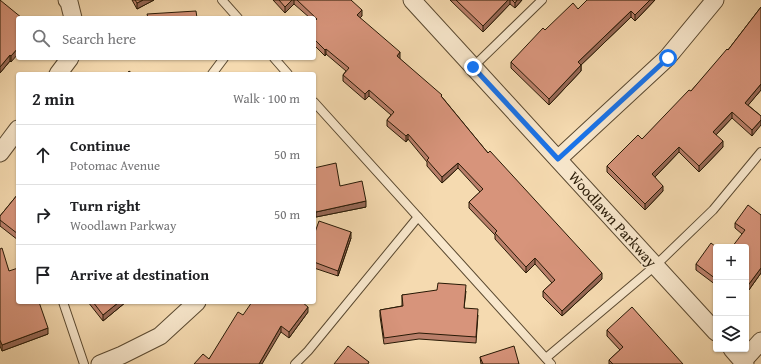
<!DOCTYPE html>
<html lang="en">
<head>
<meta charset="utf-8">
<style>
  :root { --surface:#fff; --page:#f6f6f6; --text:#202124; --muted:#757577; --line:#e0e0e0 }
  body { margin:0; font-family:"Gentium Book Plus",serif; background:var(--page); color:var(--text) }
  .controls { position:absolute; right:12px; bottom:12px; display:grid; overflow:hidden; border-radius:4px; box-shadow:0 1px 3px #0004 }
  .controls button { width:36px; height:36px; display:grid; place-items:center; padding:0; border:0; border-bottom:1px solid var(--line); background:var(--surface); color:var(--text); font:20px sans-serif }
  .stop { position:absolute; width:12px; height:12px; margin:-9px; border:3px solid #1a73e8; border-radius:50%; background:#fff }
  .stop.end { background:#1a73e8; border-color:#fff; box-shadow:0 1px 4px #0008 }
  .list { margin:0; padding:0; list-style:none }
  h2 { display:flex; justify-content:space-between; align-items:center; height:52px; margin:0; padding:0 16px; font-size:17px }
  h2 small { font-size:13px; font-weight:400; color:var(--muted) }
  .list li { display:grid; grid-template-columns:26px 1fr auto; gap:12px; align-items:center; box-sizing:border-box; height:60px; padding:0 16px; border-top:1px solid var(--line) }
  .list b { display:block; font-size:15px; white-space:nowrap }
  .list p { margin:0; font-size:13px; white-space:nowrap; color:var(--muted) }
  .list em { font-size:13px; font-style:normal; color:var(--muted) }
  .icon { flex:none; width:22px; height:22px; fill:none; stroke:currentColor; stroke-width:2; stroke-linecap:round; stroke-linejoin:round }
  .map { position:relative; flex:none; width:761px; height:364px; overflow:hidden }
  .search { position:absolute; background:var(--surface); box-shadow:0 1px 3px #0004; left:16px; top:16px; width:300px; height:44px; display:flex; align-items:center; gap:10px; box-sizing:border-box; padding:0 14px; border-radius:4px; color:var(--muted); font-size:15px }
  .panel { position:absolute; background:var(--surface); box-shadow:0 1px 3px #0004; left:16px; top:72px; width:300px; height:232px; border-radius:4px }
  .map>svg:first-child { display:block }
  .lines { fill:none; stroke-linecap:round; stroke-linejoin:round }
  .service-casing { stroke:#5a4930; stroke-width:10 }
  .minor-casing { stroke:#5a4930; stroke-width:19 }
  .service { stroke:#f8e7cc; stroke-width:8 }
  .minor { stroke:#f8e7cc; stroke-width:17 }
  .wall { fill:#b97f6a; stroke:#271905 }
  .shaded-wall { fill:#966856; stroke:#271905 }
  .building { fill:#d7947b; stroke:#271905 }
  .route { stroke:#1a73e8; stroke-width:5 }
  .labels { text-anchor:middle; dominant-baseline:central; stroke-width:3; stroke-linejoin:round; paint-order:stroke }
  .street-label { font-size:15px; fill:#271905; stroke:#f8e7cc }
</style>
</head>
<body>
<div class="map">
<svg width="761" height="364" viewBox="0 0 761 364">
  <rect width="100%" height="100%" fill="#f5dab0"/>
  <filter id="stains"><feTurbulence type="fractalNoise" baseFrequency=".005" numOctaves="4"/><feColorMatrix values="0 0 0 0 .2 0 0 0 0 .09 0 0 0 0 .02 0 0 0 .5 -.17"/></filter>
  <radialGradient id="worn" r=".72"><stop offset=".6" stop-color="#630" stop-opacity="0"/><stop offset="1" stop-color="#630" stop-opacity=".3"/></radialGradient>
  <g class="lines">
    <g class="service-casing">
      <g id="service">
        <path d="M 222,0 L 238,18"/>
        <path d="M 274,58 L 288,74"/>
        <path d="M 473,67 L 542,0"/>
        <path d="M 212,74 L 224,58"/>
        <path d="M 314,102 L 551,364"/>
        <path d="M 63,302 L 84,364"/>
        <path d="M 546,358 L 655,266 L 713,210 L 761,152"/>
        <path d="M 295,364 L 308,351 L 418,217"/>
      </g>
    </g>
    <g class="minor-casing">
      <g id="minor">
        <path d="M 67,0 L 69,2 L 73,18"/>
        <path d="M 412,0 L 716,332"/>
        <path d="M 58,74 L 70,58"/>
        <path d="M 0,153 L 18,129"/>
        <path d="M 558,159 L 667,58 L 715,0"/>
        <path d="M 732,349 L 745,364"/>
        <path d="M 743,361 L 761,341"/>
        <path d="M 100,364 L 122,355 L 160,336 L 197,302"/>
      </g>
    </g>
    <use href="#service" class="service"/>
    <use href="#minor" class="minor"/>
  </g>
  <g class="wall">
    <path d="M 132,0 L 154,0 L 137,9 Z"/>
    <path d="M 273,0 L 351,0 L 362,16 L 360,18 L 400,58 L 400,59 L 442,97 L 488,153 L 602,279 L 562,316 L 543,297 L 543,291 L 552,283 L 535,264 L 526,273 L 495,239 L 495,235 L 469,208 L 469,202 L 480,192 L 458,168 L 442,183 L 427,166 L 427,162 L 408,139 L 406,142 L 387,126 L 387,120 L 391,115 L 369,96 L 365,100 L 343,81 L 343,75 L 346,71 L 326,54 L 325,56 L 314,45 L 314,18 L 310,18 L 294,4 L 285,13 Z"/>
    <path d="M 450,0 L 522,0 L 515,8 L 510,4 L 483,32 Z"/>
    <path d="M 587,0 L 655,0 L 635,21 L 631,17 L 581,65 L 581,71 L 549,105 L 511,68 L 511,62 L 545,30 L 578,9 Z"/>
    <path d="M 761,7 L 761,90 L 748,105 L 761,116 L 752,136 L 732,118 L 716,135 L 723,147 L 699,172 L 679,152 L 655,177 L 663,191 L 645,210 L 607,172 L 607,166 L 642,139 L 691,91 L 728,50 Z"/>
    <path d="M 22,18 L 11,62 L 10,61 L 0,73 Z"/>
    <path d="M 314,168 L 340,186 L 366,207 L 316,217 L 314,210 Z"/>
    <path d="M 18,194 L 18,240 L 0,226 L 0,216 Z"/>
    <path d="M 761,215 L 761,273 L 746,294 L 746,247 L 742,234 L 735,228 L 735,223 Z"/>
    <path d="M 314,235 L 351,238 L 338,276 L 314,268 Z"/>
    <path d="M 716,247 L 716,285 L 696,270 L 696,264 Z"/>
    <path d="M 0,249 L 9,271 L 48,334 L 2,351 L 0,346 Z"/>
    <path d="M 466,291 L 464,308 L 478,315 L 476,343 L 419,339 L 384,344 L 380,316 L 380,310 L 402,306 L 402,295 Z"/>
    <path d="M 88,302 L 126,302 L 103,321 Z"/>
    <path d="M 308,312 L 289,338 L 281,332 L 209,359 L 243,315 Z"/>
    <path d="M 607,330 L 683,364 L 609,364 L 609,360 L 620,350 L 607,336 Z"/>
    <path d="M 480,357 L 519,364 L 481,364 Z"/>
  </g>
  <g class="shaded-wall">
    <path d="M 143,0 L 154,0 L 137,9 L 137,3 Z"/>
    <path d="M 292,0 L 294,0 L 294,4 L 285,13 L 285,7 Z"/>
    <path d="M 508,0 L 510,0 L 510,4 L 483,32 L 483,26 Z"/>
    <path d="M 517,0 L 522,0 L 515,8 L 515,3 Z"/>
    <path d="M 650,0 L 655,0 L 635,21 L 635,15 Z"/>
    <path d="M 362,10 L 362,16 L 357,21 L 357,15 Z"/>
    <path d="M 631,11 L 631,17 L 578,68 L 578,62 Z"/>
    <path d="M 18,48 L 18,54 L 11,62 L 11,56 Z"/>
    <path d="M 326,49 L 326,54 L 325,56 L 325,50 Z"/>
    <path d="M 400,52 L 400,58 L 397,62 L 397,56 Z"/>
    <path d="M 10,55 L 10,61 L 0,73 L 0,67 Z"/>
    <path d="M 581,65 L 581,71 L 549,105 L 549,99 Z"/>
    <path d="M 761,84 L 761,90 L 745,109 L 745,103 Z"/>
    <path d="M 369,90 L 369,96 L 365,100 L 365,94 Z"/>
    <path d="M 732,112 L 732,118 L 713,138 L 713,132 Z"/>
    <path d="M 761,120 L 761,125 L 752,136 L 752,130 Z"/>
    <path d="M 408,134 L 408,139 L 406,142 L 406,136 Z"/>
    <path d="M 723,141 L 723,147 L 699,172 L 699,166 Z"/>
    <path d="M 679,147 L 679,152 L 652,180 L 652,174 Z"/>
    <path d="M 458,163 L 458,168 L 442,183 L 442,177 Z"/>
    <path d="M 663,186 L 663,191 L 645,210 L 645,204 Z"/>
    <path d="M 366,201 L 366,207 L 316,217 L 316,212 Z"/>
    <path d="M 351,232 L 351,238 L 338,276 L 338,271 Z"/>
    <path d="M 535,258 L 535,264 L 526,273 L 526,267 Z"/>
    <path d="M 761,268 L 761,273 L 746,294 L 746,288 Z"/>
    <path d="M 602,273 L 602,279 L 562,316 L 562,311 Z"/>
    <path d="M 119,302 L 126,302 L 103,321 L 103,315 Z"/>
    <path d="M 308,307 L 308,312 L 289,338 L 289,332 Z"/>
    <path d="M 281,326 L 281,332 L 262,364 L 259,364 Z"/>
    <path d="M 48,328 L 48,334 L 2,351 L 2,345 Z"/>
  </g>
  <g class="building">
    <path d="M 0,0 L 22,18 L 18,18 L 18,48 L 11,56 L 10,55 L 0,67 Z"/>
    <path d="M 135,0 L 143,0 L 137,3 Z"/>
    <path d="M 279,0 L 292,0 L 285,7 Z"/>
    <path d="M 297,0 L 351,0 L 362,10 L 357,15 L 400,52 L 397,56 L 442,95 L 441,96 L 488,153 L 490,151 L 602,273 L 562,311 L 543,291 L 555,280 L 535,258 L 526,267 L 495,233 L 497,231 L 469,202 L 483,189 L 458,163 L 442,177 L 427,160 L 429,158 L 408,134 L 406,136 L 387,120 L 394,112 L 369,90 L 365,94 L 343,75 L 349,68 L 326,49 L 325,50 L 314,39 L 314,22 L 317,19 Z"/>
    <path d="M 456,0 L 508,0 L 483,26 Z"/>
    <path d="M 512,0 L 517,0 L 515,3 Z"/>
    <path d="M 587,0 L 650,0 L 635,15 L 631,11 L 578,62 L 581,65 L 549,99 L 511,62 L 543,28 L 545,30 L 573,3 L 578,9 Z"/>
    <path d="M 761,7 L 761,84 L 745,103 L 761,116 L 761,120 L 752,130 L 732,112 L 713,132 L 723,141 L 699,166 L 679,147 L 652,174 L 663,186 L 645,204 L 607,166 L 638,135 L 642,139 L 689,90 L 691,91 L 727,49 L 728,50 Z"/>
    <path d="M 196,11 L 197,18 L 148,18 L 147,14 Z"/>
    <path d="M 129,71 L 133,74 L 127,74 Z"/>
    <path d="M 336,163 L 340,186 L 362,181 L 366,201 L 316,212 L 314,204 L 314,168 Z"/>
    <path d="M 18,194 L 18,234 L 0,220 L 0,216 Z"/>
    <path d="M 748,205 L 761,215 L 761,214 L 761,268 L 746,288 L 746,247 L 732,247 L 745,230 L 735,223 Z"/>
    <path d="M 319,221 L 351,232 L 338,271 L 314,262 L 314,235 Z"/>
    <path d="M 711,243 L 716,247 L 716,279 L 696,264 Z"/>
    <path d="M 2,248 L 9,271 L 18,268 L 18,302 L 39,302 L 48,328 L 2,345 L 0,340 L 0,249 Z"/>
    <path d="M 438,283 L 466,285 L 464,308 L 478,309 L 476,337 L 419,333 L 384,338 L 380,310 L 403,306 L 402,295 L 437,290 Z"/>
    <path d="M 93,302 L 119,302 L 103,315 Z"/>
    <path d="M 252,302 L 302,302 L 308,307 L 289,332 L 281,326 L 259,364 L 194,364 L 203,354 L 209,359 L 238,312 L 243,315 Z"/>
    <path d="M 632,307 L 683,364 L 613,364 L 609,360 L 623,347 L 607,330 Z"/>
    <path d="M 348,346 L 369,362 L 368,364 L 334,364 Z"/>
    <path d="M 514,346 L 519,364 L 483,364 L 480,357 Z"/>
  </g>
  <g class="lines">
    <path class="route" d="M 473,67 L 558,159 L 668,58"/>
  </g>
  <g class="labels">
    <g class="street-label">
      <text transform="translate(613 219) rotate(48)">Woodlawn Parkway</text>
    </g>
  </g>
  <rect width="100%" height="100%" filter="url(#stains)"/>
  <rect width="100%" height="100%" fill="url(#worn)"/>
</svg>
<div class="controls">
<button>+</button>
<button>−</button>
<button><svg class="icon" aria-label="layers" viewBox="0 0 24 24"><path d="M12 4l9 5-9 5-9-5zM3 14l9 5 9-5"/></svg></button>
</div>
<div class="stop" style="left:668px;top:58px"></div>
<div class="stop end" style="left:473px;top:67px"></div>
<div class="search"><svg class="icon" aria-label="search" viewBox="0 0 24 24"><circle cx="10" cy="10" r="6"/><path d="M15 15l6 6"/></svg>Search here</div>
<section class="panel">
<h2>2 min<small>Walk · 100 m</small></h2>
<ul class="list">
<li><svg class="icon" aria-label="ahead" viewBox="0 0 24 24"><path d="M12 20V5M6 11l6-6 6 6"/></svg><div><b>Continue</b><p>Potomac Avenue</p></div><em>50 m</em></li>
<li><svg class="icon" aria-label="right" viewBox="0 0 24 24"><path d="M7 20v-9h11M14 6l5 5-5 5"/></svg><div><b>Turn right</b><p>Woodlawn Parkway</p></div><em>50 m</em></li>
<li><svg class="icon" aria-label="arrive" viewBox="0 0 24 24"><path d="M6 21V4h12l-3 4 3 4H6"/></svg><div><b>Arrive at destination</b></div></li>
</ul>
</section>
</div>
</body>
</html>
